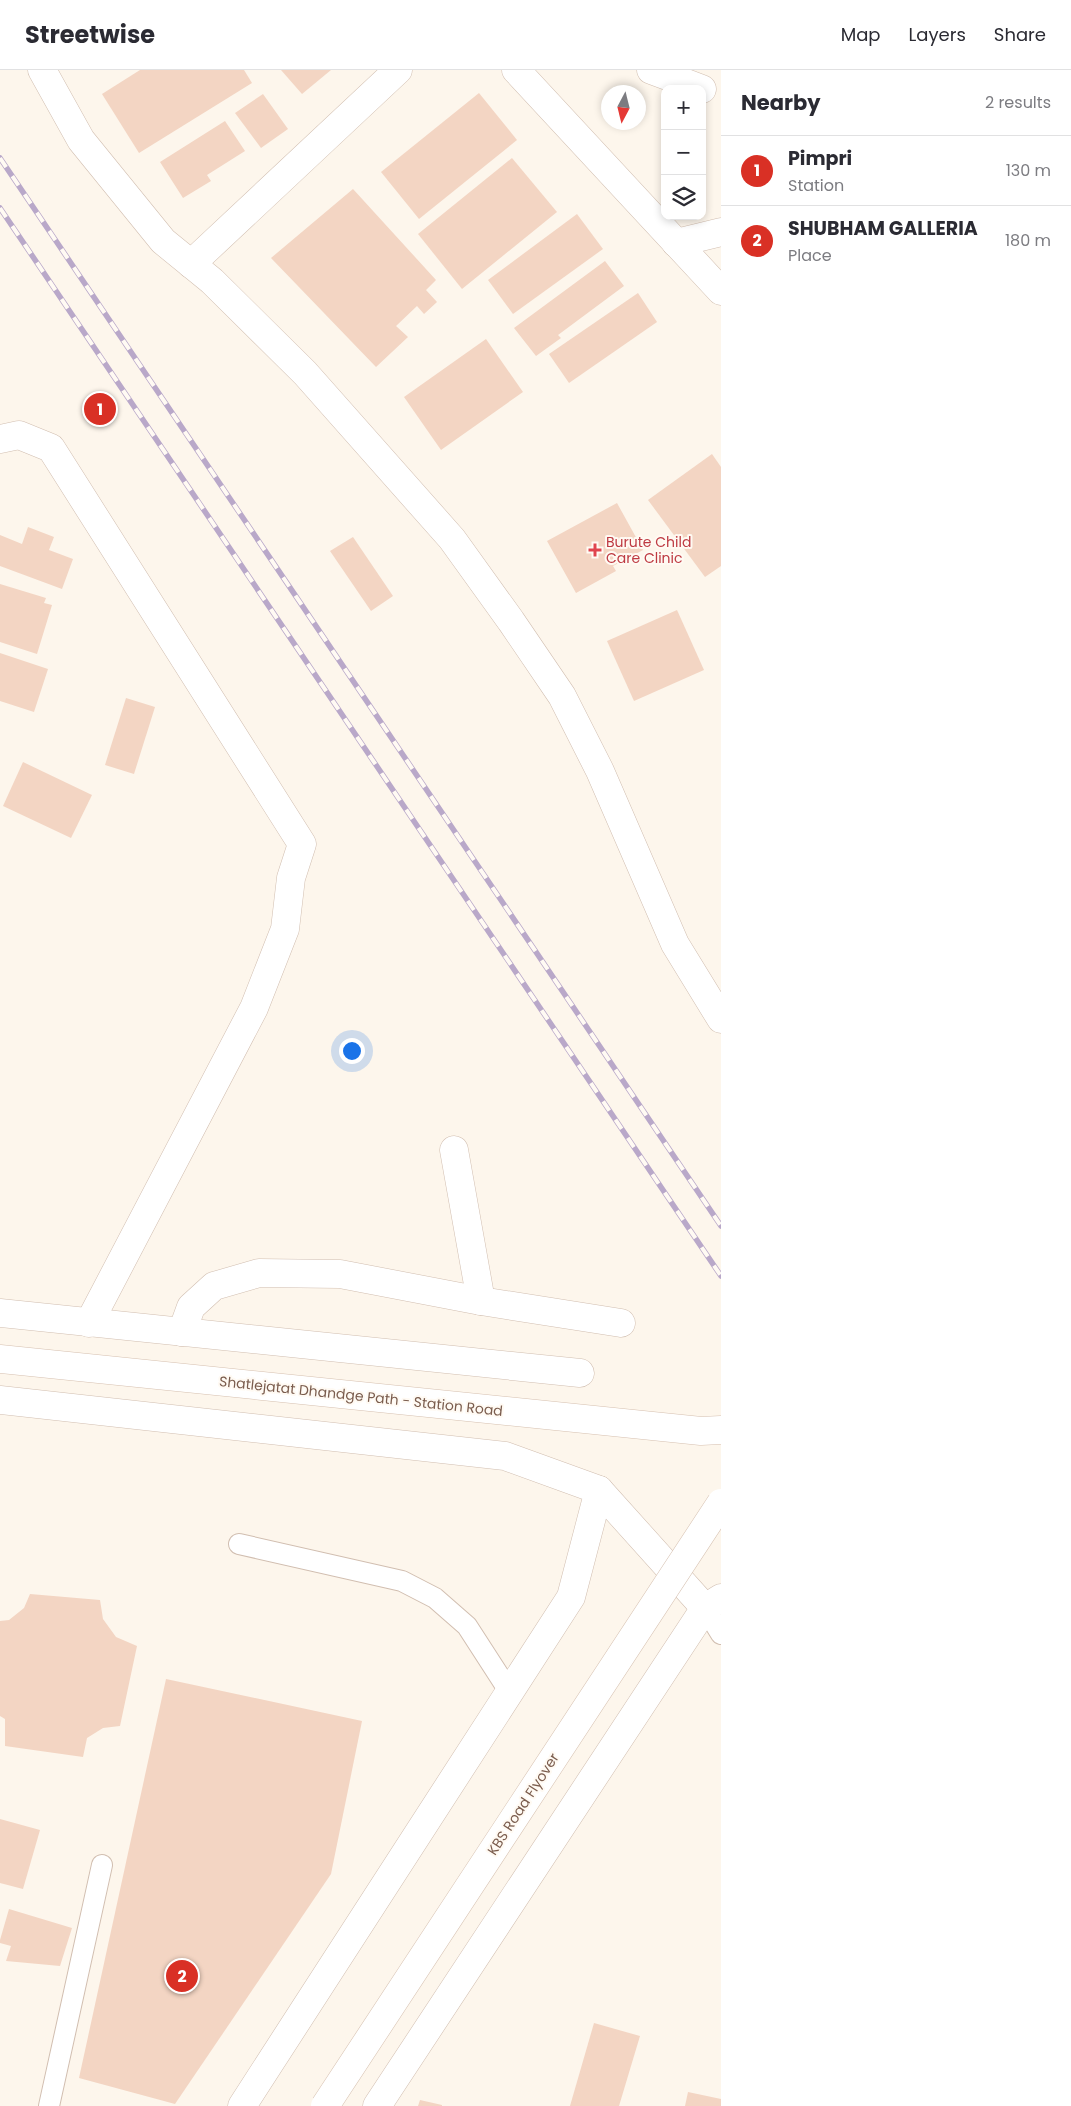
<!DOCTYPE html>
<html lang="en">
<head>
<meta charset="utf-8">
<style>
  :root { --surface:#fff; --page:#f2f2f3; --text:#2b2b33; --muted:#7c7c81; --line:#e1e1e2; --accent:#d93025 }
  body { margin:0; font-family:Poppins,sans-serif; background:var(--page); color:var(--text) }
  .controls { position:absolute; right:15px; top:15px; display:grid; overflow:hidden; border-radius:10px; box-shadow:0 2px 8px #0003 }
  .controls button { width:45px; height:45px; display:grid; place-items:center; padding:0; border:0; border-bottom:1px solid var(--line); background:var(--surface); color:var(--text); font:25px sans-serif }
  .compass { position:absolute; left:601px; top:15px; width:45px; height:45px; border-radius:50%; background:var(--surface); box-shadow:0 2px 8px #0003; rotate:187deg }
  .you { position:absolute; left:351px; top:980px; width:18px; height:18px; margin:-12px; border:4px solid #fff; border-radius:50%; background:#1a73e8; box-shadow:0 0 0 8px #1a73e833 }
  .badge { display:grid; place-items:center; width:32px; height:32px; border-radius:50%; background:var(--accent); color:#fff; font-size:16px; font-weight:700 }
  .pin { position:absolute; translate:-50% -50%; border:2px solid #fff; box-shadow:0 1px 5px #0006 }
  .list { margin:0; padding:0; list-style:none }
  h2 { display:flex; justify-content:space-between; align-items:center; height:65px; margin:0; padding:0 20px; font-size:21px }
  h2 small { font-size:16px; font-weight:400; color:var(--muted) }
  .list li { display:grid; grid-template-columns:32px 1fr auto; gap:15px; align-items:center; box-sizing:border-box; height:70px; padding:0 20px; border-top:1px solid var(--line) }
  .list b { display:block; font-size:19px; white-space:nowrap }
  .list p { margin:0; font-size:16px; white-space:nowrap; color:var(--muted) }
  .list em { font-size:16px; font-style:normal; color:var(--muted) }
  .icon { flex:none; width:28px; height:28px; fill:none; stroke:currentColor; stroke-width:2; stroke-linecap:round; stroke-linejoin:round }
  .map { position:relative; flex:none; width:721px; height:2036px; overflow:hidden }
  header { display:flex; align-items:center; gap:30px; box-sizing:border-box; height:70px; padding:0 25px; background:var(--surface); border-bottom:1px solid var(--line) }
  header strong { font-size:24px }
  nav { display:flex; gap:28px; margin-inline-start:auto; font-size:18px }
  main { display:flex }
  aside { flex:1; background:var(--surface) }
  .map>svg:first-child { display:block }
  .building { fill:#f3d5c3 }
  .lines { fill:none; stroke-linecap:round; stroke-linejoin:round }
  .service-casing { stroke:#d1beb0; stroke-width:22 }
  .minor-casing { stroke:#d1beb0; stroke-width:29 }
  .tertiary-casing { stroke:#d1beb0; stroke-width:29 }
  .secondary-casing { stroke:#d6c0b0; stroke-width:29 }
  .service { stroke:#fff; stroke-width:20 }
  .minor { stroke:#fff; stroke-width:28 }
  .tertiary { stroke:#fff; stroke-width:28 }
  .secondary { stroke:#fff; stroke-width:28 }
  .rail-casing { stroke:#b9a8c9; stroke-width:5.5 }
  .rail { stroke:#fffaf3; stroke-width:4; stroke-dasharray:11; stroke-linecap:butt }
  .secondary-bridge-casing { stroke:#d6c0b0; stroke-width:29; stroke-linecap:butt }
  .secondary-bridge { stroke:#fff; stroke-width:28 }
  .health-dot { fill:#e0444e; stroke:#fffaf3; stroke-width:2 }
  .labels { text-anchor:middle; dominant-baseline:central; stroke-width:4; stroke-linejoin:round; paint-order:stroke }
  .health-label { font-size:14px; fill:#be3a42; stroke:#fffaf3; text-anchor:start }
  .street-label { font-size:14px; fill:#7a5c4d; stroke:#fffaf3 }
</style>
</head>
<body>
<header>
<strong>Streetwise</strong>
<nav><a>Map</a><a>Layers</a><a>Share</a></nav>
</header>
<main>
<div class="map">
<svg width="721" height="2036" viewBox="0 0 721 2036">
  <rect width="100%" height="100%" fill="#fdf6ec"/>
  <g class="building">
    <path d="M 140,0 L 244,0 L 252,13 L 139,83 L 102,24 Z"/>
    <path d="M 281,0 L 331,0 L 302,24 Z"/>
    <path d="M 479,23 L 517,70 L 419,149 L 381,102 Z"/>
    <path d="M 263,24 L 288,59 L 261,78 L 235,43 Z"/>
    <path d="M 225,51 L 245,81 L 207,105 L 211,111 L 183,128 L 160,92 Z"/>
    <path d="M 512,88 L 557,142 L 462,219 L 418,164 Z"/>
    <path d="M 353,119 L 436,210 L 426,220 L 437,232 L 424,244 L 417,236 L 396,256 L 408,267 L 376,297 L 271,188 Z"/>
    <path d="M 577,144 L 603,179 L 513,244 L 488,210 Z"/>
    <path d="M 605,191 L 624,216 L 558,265 L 561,268 L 536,286 L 514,258 Z"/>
    <path d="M 638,223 L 657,252 L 569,313 L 549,284 Z"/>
    <path d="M 486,269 L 523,322 L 441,380 L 404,327 Z"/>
    <path d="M 712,384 L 721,397 L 721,496 L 705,507 L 648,430 Z"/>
    <path d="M 617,433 L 643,480 L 613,496 L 616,501 L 576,523 L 547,471 Z"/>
    <path d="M 28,457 L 54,467 L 49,480 L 73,489 L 62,519 L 0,496 L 0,465 L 22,474 Z"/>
    <path d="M 353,467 L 393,526 L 371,541 L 330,481 Z"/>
    <path d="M 0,514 L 46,528 L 44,533 L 52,535 L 37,584 L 0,572 Z"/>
    <path d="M 677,540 L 704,600 L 634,631 L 607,571 Z"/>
    <path d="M 0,583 L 48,599 L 34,642 L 0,631 Z"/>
    <path d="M 126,628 L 155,637 L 134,704 L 105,695 Z"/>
    <path d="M 23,692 L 92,725 L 71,768 L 3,736 Z"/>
    <path d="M 30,1524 L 100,1530 L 103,1549 L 116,1567 L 137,1576 L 120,1656 L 103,1658 L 87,1668 L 83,1687 L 5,1676 L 5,1649 L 0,1646 L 0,1551 L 9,1550 L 24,1538 Z"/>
    <path d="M 166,1609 L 362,1651 L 331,1804 L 175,2034 L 79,2008 Z"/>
    <path d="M 0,1749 L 40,1760 L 23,1819 L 0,1813 Z"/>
    <path d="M 9,1839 L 72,1858 L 60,1896 L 6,1891 L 11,1876 L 0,1873 L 0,1870 Z"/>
    <path d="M 594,1953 L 640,1966 L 619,2036 L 570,2036 Z"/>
    <path d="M 688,2022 L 721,2029 L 721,2036 L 685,2036 Z"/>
    <path d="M 420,2030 L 442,2035 L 442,2036 L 418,2036 Z"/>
  </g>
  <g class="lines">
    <g class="service-casing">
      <g id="service">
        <path d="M 239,1474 L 402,1511 L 435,1528 L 467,1556 L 509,1621"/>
        <path d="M 705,1538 L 721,1564"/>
        <path d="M 49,2036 L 102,1795"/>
      </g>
    </g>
    <g class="minor-casing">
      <g id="minor">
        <path d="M 42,0 L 81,70 L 163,171 L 212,211 L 305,303 L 452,469 L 511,551 L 562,626 L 600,701 L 675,874 L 721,949"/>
        <path d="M 651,0 L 702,19"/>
        <path d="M 676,173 L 721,162"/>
        <path d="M 191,194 L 398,0"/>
        <path d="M 0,369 L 19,365 L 51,378 L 302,774 L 291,808 L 285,859 L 254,938 L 89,1253"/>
        <path d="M 454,1080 L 481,1231"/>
        <path d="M 0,1243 L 580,1303"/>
        <path d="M 182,1262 L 191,1237 L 214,1216 L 259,1203 L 340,1204 L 481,1231 L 621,1253"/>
        <path d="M 599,1420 L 705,1538"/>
        <path d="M 377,2036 L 705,1538 L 721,1528"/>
      </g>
    </g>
    <g class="tertiary-casing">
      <g id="tertiary">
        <path d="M 516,0 L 721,221"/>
        <path d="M 0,1330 L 505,1386 L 599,1420 L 571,1527 L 242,2036"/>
      </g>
    </g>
    <g class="secondary-casing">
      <path id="secondary" d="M 0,1289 L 701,1361 L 721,1360"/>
    </g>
    <use href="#service" class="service"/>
    <use href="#minor" class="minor"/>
    <use href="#tertiary" class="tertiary"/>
    <use href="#secondary" class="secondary"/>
    <g class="rail-casing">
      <g id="rail">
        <path d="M 0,88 L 721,1156"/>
        <path d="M 0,138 L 721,1206"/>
      </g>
    </g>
    <use href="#rail" class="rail"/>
    <g class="secondary-bridge-casing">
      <path id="secondary-bridge" d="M 325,2036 L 721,1433"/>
    </g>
    <use href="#secondary-bridge" class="secondary-bridge"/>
  </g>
  <path class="health-dot" d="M592.5 472.5h5v5h5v5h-5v5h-5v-5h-5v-5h5z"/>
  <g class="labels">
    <g class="health-label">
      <text x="606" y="472">Burute Child<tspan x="606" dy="16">Care Clinic</tspan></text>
    </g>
    <g class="street-label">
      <text transform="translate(361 1326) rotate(6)">Shatlejatat Dhandge Path - Station Road</text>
      <text transform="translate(523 1734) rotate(-57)">KBS Road Flyover</text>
    </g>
  </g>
</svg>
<div class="controls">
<button>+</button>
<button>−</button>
<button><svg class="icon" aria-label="layers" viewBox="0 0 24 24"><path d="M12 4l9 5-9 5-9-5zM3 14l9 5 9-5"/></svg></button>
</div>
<svg class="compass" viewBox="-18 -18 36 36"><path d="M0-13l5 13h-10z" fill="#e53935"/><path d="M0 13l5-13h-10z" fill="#7c7c81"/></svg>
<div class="you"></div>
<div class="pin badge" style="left:100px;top:339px">1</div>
<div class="pin badge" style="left:182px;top:1906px">2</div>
</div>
<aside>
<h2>Nearby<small>2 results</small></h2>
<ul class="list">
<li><span class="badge">1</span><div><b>Pimpri</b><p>Station</p></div><em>130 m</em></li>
<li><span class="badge">2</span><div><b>SHUBHAM GALLERIA</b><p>Place</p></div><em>180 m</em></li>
</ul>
</aside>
</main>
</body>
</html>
